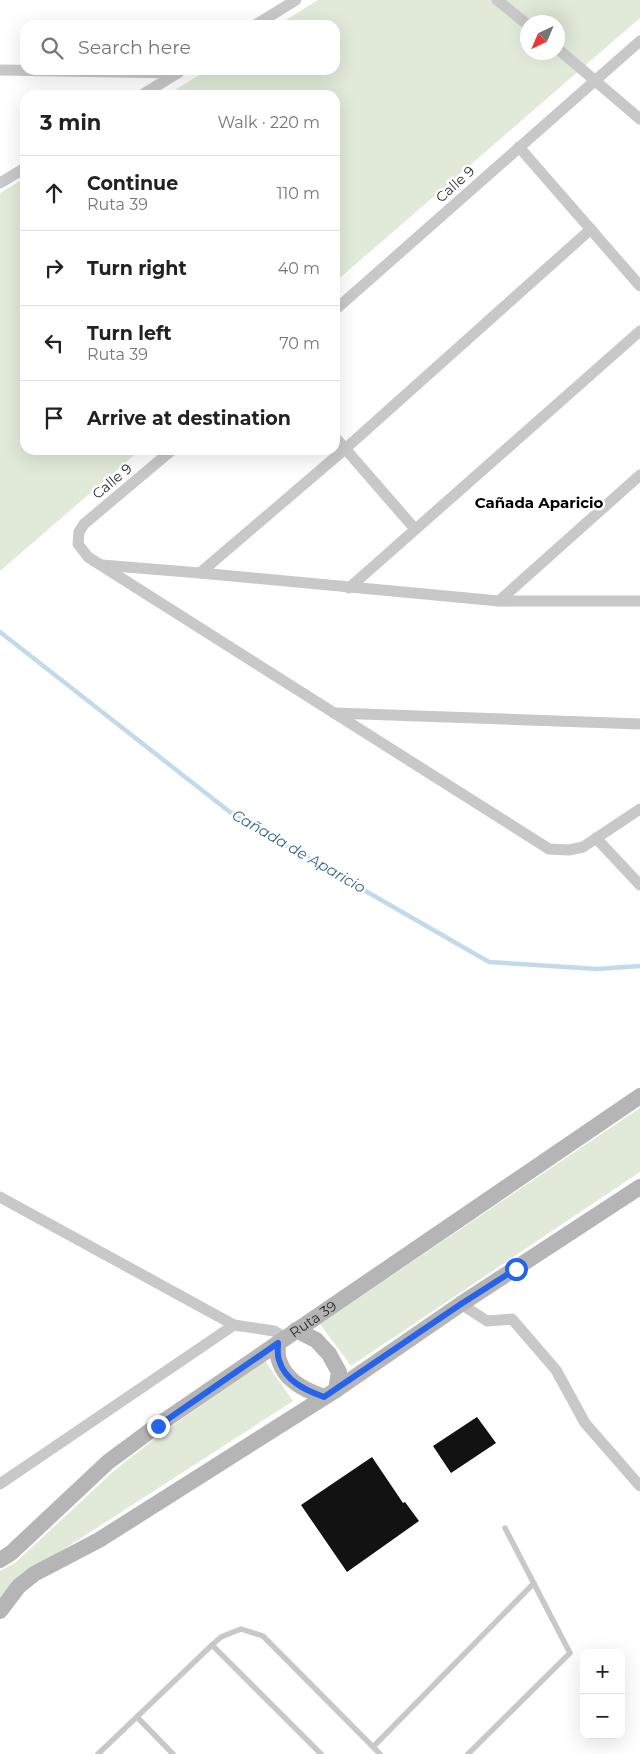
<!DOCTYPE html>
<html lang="en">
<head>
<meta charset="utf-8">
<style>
  :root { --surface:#fff; --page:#f2f2f2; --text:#222; --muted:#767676; --line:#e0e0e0 }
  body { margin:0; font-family:Montserrat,sans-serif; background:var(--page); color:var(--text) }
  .controls { position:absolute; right:15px; bottom:15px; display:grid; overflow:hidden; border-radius:10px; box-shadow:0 5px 20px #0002 }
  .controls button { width:45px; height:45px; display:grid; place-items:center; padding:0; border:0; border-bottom:1px solid var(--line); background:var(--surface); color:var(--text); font:25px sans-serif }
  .compass { position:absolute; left:520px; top:15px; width:45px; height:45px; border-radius:50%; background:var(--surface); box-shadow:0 5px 20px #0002; rotate:224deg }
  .stop { position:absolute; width:15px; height:15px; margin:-11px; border:4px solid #2563eb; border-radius:50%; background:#fff }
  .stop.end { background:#2563eb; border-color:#fff; box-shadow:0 1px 5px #0008 }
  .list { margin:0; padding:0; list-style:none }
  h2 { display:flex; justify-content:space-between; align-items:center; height:65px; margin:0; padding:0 20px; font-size:21px }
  h2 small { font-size:16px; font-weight:400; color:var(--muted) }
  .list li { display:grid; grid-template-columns:32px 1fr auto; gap:15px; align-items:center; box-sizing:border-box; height:75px; padding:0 20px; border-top:1px solid var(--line) }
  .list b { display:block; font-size:19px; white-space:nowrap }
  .list p { margin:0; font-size:16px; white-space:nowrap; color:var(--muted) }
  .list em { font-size:16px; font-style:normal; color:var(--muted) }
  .icon { flex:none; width:28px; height:28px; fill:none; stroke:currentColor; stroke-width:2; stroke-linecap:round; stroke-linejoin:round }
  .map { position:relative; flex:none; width:640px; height:1754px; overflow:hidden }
  .search { position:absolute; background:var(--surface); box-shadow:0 5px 20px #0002; left:20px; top:20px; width:320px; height:55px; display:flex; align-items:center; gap:12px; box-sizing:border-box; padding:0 18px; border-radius:15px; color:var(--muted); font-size:19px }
  .panel { position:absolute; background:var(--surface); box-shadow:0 5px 20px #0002; left:20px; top:90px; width:320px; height:365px; border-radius:15px }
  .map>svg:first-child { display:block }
  .green { fill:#e1ead8; fill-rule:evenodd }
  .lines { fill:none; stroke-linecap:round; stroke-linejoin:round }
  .stream { stroke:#c2daec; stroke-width:4.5 }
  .building { fill:#121212 }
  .service { stroke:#c8c8c8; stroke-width:5.5 }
  .minor { stroke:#c8c8c8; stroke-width:11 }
  .secondary { stroke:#b5b5b5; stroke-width:16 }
  .route { stroke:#2563eb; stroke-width:6 }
  .labels { text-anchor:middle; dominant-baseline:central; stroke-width:5; stroke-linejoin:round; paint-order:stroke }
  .street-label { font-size:14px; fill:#2b2b2b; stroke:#fff }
  .neighbourhood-label { font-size:15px; font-weight:bold; fill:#000; stroke:#fff }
  .water-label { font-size:15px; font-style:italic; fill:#376a90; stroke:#fff }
</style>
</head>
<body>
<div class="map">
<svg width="640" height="1754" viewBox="0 0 640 1754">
  <rect width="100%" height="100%" fill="#fff"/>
  <g class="green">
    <path d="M 318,0 L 640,0 L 640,18 L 335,282 L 335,95 L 167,95 L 207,70 L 335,70 L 335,25 L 278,25 ZM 528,22 L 558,22 L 558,52 L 528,52 Z"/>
    <path d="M 25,178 L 25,450 L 140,450 L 0,571 L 0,193 Z"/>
    <path d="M 640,1108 L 640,1172 L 351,1366 L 320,1324 Z"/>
    <path d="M 265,1361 L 293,1401 L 58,1553 L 21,1573 L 0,1597 L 0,1571 L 15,1563 L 115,1470 L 162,1433 Z"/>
  </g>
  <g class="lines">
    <path class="stream" d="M 0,632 L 235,816 L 489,962 L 597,969 L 640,966"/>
  </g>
  <g class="building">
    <path d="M 477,1417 L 496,1443 L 451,1473 L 433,1446 Z"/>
    <path d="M 372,1457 L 403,1503 L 405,1502 L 419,1521 L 347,1572 L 301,1505 Z"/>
  </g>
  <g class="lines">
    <g class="service">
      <path d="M 212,1645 L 321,1754"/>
      <path d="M 137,1717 L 173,1754"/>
      <path d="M 373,1747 L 534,1583"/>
      <path d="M 98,1754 L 212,1645 L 221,1637 L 241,1629 L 263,1636 L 380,1754"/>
      <path d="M 468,1754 L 570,1653 L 505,1528"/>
    </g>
    <g class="minor">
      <path d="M 497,0 L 528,25"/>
      <path d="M 255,25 L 296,0"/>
      <path d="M 558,49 L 640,119"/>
      <path d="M 0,70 L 178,73"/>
      <path d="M 142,95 L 179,72"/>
      <path d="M 519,147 L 640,286"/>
      <path d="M 0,183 L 25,168"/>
      <path d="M 335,310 L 640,41"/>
      <path d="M 335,437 L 415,529"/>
      <path d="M 172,450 L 84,524 L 79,532 L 78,544 L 88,557 L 549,849 L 569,850 L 583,847 L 640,809"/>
      <path d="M 102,565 L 200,573 L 499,601 L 640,601"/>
      <path d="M 200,573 L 345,449 L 591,229"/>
      <path d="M 349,588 L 640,331"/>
      <path d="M 499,601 L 640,475"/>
      <path d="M 334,713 L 640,724"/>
      <path d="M 596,838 L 640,885"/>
      <path d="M 0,1197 L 234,1325"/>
      <path d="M 461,1304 L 487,1321 L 512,1319 L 556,1370 L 585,1423 L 640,1486"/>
      <path d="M 0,1484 L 234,1325 L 274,1331 L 286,1338"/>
    </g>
    <g class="secondary">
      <path d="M 296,1330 L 316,1340 L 329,1354 L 339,1372 L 336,1390"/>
      <path d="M 278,1343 C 278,1348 277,1355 279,1360 C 285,1381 305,1390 324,1397"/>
      <path id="s1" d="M 0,1560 L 11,1553 L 108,1462 L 158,1425 L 640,1096"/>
      <path d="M 0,1611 L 19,1586 L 34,1574 L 99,1540 L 336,1390 L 461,1304 L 640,1187"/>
    </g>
  </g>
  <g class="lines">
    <path class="route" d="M 158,1426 L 278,1343 C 278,1348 277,1355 279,1360 C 285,1381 305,1390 324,1397 L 461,1304 L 516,1269"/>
  </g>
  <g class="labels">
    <g class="street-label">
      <text transform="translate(455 184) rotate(-42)">Calle 9</text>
      <text transform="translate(112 481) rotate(-40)">Calle 9</text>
      <text stroke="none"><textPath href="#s1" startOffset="396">Ruta 39</textPath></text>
    </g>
    <g class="neighbourhood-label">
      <text x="539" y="502">Cañada Aparicio</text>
    </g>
    <g class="water-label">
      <text transform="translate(299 851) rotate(30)">Cañada de Aparicio</text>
    </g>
  </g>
</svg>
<div class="controls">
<button>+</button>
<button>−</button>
</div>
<svg class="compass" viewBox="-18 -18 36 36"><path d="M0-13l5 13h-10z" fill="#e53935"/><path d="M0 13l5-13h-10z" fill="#767676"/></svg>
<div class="stop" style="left:516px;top:1269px"></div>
<div class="stop end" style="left:158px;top:1426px"></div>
<div class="search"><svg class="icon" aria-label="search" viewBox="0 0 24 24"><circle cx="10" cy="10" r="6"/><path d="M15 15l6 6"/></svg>Search here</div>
<section class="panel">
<h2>3 min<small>Walk · 220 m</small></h2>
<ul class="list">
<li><svg class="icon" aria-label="ahead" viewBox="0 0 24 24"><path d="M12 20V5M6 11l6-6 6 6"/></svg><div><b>Continue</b><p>Ruta 39</p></div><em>110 m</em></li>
<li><svg class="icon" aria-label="right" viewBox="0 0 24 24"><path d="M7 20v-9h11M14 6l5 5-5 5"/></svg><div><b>Turn right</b></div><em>40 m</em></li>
<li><svg class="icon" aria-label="left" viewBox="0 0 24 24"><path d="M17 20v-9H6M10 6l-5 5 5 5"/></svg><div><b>Turn left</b><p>Ruta 39</p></div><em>70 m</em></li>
<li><svg class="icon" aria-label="arrive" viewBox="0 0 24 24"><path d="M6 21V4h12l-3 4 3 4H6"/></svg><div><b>Arrive at destination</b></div></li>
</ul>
</section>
</div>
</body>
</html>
